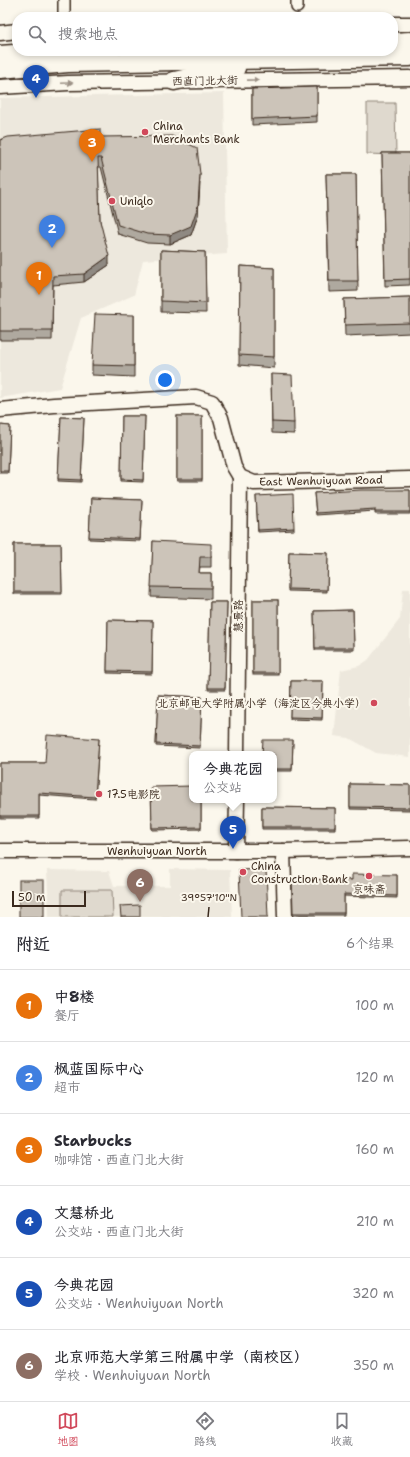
<!DOCTYPE html>
<html lang="zh">
<head>
<meta charset="utf-8">
<style>
  :root { --surface:#fff; --page:#f7f7f7; --text:#2b2b33; --muted:#7c7c81; --line:#e1e1e2; --accent:#d1495b }
  body { margin:0; font-family:"Shantell Sans","LXGW WenKai TC",sans-serif; background:var(--page); color:var(--text) }
  .scale { position:absolute; left:12px; bottom:10px; width:74px; box-sizing:border-box; padding-left:4px; border:2px solid #3b2a1e; border-top:0; font-size:11px; line-height:14px; white-space:nowrap; color:#3b2a1e; -webkit-text-stroke:3px #fbf7ec; paint-order:stroke }
  .you { position:absolute; left:165px; top:380px; width:14px; height:14px; margin:-10px; border:3px solid #fff; border-radius:50%; background:#1a73e8; box-shadow:0 0 0 6px #1a73e833 }
  .badge { display:grid; place-items:center; width:26px; height:26px; border-radius:50%; background:var(--accent); color:#fff; font-size:13px; font-weight:700 }
  .pin { position:absolute; translate:-50% -33px; filter:drop-shadow(0 1px 2px #0008) }
  .pin::after { content:''; position:absolute; top:21px; width:14px; height:12px; background:inherit; clip-path:polygon(0 0,100% 0,50% 100%) }
  .popup { position:absolute; left:189px; top:751px; width:88px; height:52px; box-sizing:border-box; display:grid; place-content:center; border-radius:8px; background:var(--surface); filter:drop-shadow(0 1px 3px #0005); font-size:13px; white-space:nowrap; color:var(--muted) }
  .popup b { font-size:15px; color:var(--text) }
  .popup::after { content:''; position:absolute; left:50%; top:100%; margin-left:-8px; border:8px solid transparent; border-top-color:var(--surface) }
  .list { margin:0; padding:0; list-style:none }
  h2 { display:flex; justify-content:space-between; align-items:center; height:52px; margin:0; padding:0 16px; font-size:17px }
  h2 small { font-size:13px; font-weight:400; color:var(--muted) }
  .list li { display:grid; grid-template-columns:26px 1fr auto; gap:12px; align-items:center; box-sizing:border-box; height:72px; padding:0 16px; border-top:1px solid var(--line) }
  .list b { display:block; font-size:15px; white-space:nowrap }
  .list p { margin:0; font-size:13px; white-space:nowrap; color:var(--muted) }
  .list em { font-size:13px; font-style:normal; color:var(--muted) }
  .icon { flex:none; width:22px; height:22px; fill:none; stroke:currentColor; stroke-width:2; stroke-linecap:round; stroke-linejoin:round }
  .map { position:relative; flex:none; width:410px; height:917px; overflow:hidden }
  .search { position:absolute; background:var(--surface); box-shadow:0 2px 6px #0003; left:12px; right:12px; top:12px; height:44px; display:flex; align-items:center; gap:10px; box-sizing:border-box; padding:0 14px; border-radius:16px; color:var(--muted); font-size:15px }
  .sheet { height:484px; background:var(--surface) }
  nav { display:flex; justify-content:space-around; align-items:center; box-sizing:border-box; height:56px; border-top:1px solid var(--line); background:var(--surface); font-size:11px; color:var(--muted) }
  nav a { display:grid; justify-items:center; gap:2px }
  nav .on { color:var(--accent) }
  .map>svg:first-child { display:block }
  .built { fill:#ede8dd }
  .green { fill:#dfd9ce; stroke:#8d8276 }
  .lines { fill:none; stroke-linecap:round; stroke-linejoin:round }
  .minor-casing { stroke:#3b2a1e; stroke-width:14 }
  .tertiary-casing { stroke:#3b2a1e; stroke-width:17 }
  .trunk-casing { stroke:#3b2a1e; stroke-width:21 }
  .minor { stroke:#fbf7ec; stroke-width:11 }
  .tertiary { stroke:#fbf7ec; stroke-width:14 }
  .trunk { stroke:#fbf7ec; stroke-width:18 }
  .wall { fill:#afa99f; stroke:#3b2a1e }
  .shaded-wall { fill:#8f8982; stroke:#3b2a1e }
  .building { fill:#ccc4b9; stroke:#3b2a1e }
  .oneway { fill:#9b9085 }
  .ticks { fill:none; stroke:#3b2a1e; stroke-width:1.5 }
  .poi-dot { fill:#d1495b; stroke:#fbf7ec; stroke-width:1.5 }
  .labels { text-anchor:middle; dominant-baseline:central; stroke-width:4; stroke-linejoin:round; paint-order:stroke }
  .street-label { font-size:11px; fill:#3b2a1e; stroke:#fbf7ec }
  .poi-label { font-size:11px; fill:#3b2a1e; stroke:#fbf7ec; text-anchor:start }
  .ticks-label { font-size:10px; text-anchor:middle; fill:#3b2a1e; stroke:#fbf7ec; stroke-width:4; stroke-linejoin:round; paint-order:stroke }
</style>
</head>
<body>
<div class="map">
<svg width="410" height="917" viewBox="0 0 410 917">
  <rect width="100%" height="100%" fill="#fbf7ec"/>
  <filter id="ink" filterUnits="userSpaceOnUse"><feTurbulence type="fractalNoise" baseFrequency=".025" numOctaves="2"/><feDisplacementMap in="SourceGraphic" scale="8" xChannelSelector="R" yChannelSelector="G"/><feConvolveMatrix kernelMatrix="1 2 1 2 8 2 1 2 1" color-interpolation-filters="sRGB"/></filter>
  <g filter="url(#ink)">
    <g class="built">
      <path d="M 224,93 L 227,254 L 143,260 L 134,295 L 81,318 L 60,388 L 0,398 L 0,98 Z"/>
      <path d="M 403,589 L 410,589 L 410,757 L 376,753 L 349,738 L 334,736 L 341,670 L 359,666 L 368,660 L 400,619 Z"/>
      <path d="M 170,869 L 230,870 L 232,917 L 49,917 L 47,870 L 109,871 L 114,886 L 170,886 Z"/>
    </g>
    <g class="green">
      <path d="M 367,103 L 395,103 L 396,155 L 367,154 Z"/>
      <path d="M 62,890 L 112,890 L 113,917 L 62,917 Z"/>
    </g>
    <g class="lines">
      <g class="minor-casing">
        <g id="minor">
          <path d="M 297,7 L 297,0"/>
          <path d="M 64,17 L 64,0"/>
        </g>
      </g>
      <g class="tertiary-casing">
        <g id="tertiary">
          <path d="M 393,24 L 410,24"/>
          <path d="M 0,33 L 17,31"/>
          <path d="M 0,87 L 68,83 L 410,78"/>
          <path d="M 0,410 L 54,405 L 196,397 L 212,402 L 221,418 L 234,467 L 240,477 L 254,483 L 410,479"/>
          <path d="M 237,754 L 240,477"/>
          <path d="M 0,851 L 283,851 L 410,848"/>
          <path d="M 236,851 L 237,800"/>
          <path d="M 283,851 L 285,917"/>
        </g>
      </g>
      <g class="trunk-casing">
        <g id="trunk">
          <path d="M 393,42 L 410,41"/>
          <path d="M 0,55 L 55,51"/>
          <path d="M 0,69 L 68,63 L 410,57"/>
          <path d="M 174,81 L 236,68"/>
        </g>
      </g>
      <use href="#minor" class="minor"/>
      <use href="#tertiary" class="tertiary"/>
      <use href="#trunk" class="trunk"/>
    </g>
    <g class="wall">
      <path d="M 317,87 L 317,122 L 252,125 L 252,89 Z"/>
      <path d="M 100,137 L 200,183 L 198,215 L 191,235 L 170,244 L 147,243 L 118,234 L 101,167 L 98,167 L 100,221 L 109,265 L 84,282 L 53,285 L 52,340 L 0,340 L 0,140 Z"/>
      <path d="M 382,153 L 410,153 L 410,285 L 385,286 Z"/>
      <path d="M 326,174 L 356,174 L 358,291 L 329,292 Z"/>
      <path d="M 161,250 L 205,252 L 206,313 L 161,312 Z"/>
      <path d="M 240,266 L 274,268 L 274,368 L 239,365 Z"/>
      <path d="M 410,297 L 410,333 L 345,336 L 344,299 Z"/>
      <path d="M 134,315 L 134,377 L 92,375 L 92,365 Z"/>
      <path d="M 271,374 L 294,423 L 294,434 L 272,433 Z"/>
      <path d="M 122,416 L 145,416 L 143,482 L 121,481 Z"/>
      <rect x="177" y="416" width="25" height="65"/>
      <path d="M 61,417 L 84,418 L 81,482 L 58,481 Z"/>
      <path d="M 0,425 L 10,426 L 8,473 L 0,473 Z"/>
      <path d="M 410,490 L 410,514 L 375,514 L 375,511 L 316,515 L 314,493 Z"/>
      <path d="M 256,496 L 294,528 L 294,530 L 258,532 Z"/>
      <path d="M 91,498 L 142,500 L 140,541 L 89,539 Z"/>
      <path d="M 153,541 L 211,555 L 211,567 L 200,567 L 199,573 L 211,573 L 211,599 L 151,597 Z"/>
      <path d="M 14,544 L 61,544 L 62,594 L 14,594 Z"/>
      <path d="M 289,552 L 328,553 L 327,592 L 288,591 Z"/>
      <rect x="253" y="600" width="25" height="75"/>
      <path d="M 210,602 L 227,602 L 225,690 L 208,690 Z"/>
      <path d="M 353,610 L 354,650 L 315,650 L 314,611 Z"/>
      <path d="M 108,620 L 153,621 L 152,674 L 107,673 Z"/>
      <path d="M 291,681 L 323,681 L 322,720 L 290,719 Z"/>
      <path d="M 158,695 L 202,697 L 200,748 L 156,746 Z"/>
      <path d="M 99,739 L 95,799 L 39,795 L 39,818 L 0,818 L 0,763 L 45,763 Z"/>
      <path d="M 293,740 L 292,771 L 274,771 L 274,754 Z"/>
      <path d="M 350,784 L 410,785 L 410,810 L 350,809 Z"/>
      <path d="M 151,787 L 201,800 L 201,829 L 152,830 Z"/>
      <path d="M 262,807 L 335,808 L 335,829 L 262,829 Z"/>
      <path d="M 397,875 L 397,898 L 344,896 L 344,915 L 293,915 L 292,879 L 352,880 Z"/>
    </g>
    <g class="shaded-wall">
      <path d="M 200,174 L 198,215 L 191,235 L 170,244 L 170,235 Z"/>
      <path d="M 109,256 L 109,265 L 84,282 L 84,274 Z"/>
    </g>
    <g class="building">
      <path d="M 317,87 L 317,116 L 252,119 L 252,89 Z"/>
      <path d="M 100,129 L 100,137 L 172,136 L 197,148 L 200,174 L 198,206 L 191,226 L 170,235 L 147,234 L 118,225 L 101,158 L 98,158 L 100,221 L 109,256 L 84,274 L 53,276 L 52,331 L 0,331 L 0,140 L 8,137 Z"/>
      <path d="M 382,153 L 410,153 L 410,279 L 385,280 Z"/>
      <path d="M 326,174 L 356,174 L 358,281 L 329,281 Z"/>
      <path d="M 161,250 L 205,252 L 206,303 L 161,301 Z"/>
      <path d="M 240,266 L 274,268 L 274,357 L 239,355 Z"/>
      <path d="M 410,297 L 410,323 L 345,325 L 344,299 Z"/>
      <path d="M 95,314 L 134,315 L 134,366 L 92,365 Z"/>
      <path d="M 271,374 L 292,375 L 294,423 L 272,422 Z"/>
      <path d="M 122,416 L 145,416 L 143,480 L 121,479 Z"/>
      <rect x="177" y="416" width="25" height="63"/>
      <path d="M 61,417 L 84,418 L 81,480 L 58,479 Z"/>
      <path d="M 0,425 L 10,426 L 8,471 L 0,471 Z"/>
      <path d="M 361,490 L 410,490 L 410,512 L 375,512 L 375,509 L 316,513 L 314,493 Z"/>
      <path d="M 293,494 L 294,528 L 258,530 L 256,496 Z"/>
      <path d="M 91,498 L 142,500 L 140,539 L 89,537 Z"/>
      <path d="M 153,541 L 211,544 L 211,557 L 200,557 L 199,573 L 211,573 L 211,588 L 151,587 Z"/>
      <path d="M 14,544 L 61,544 L 62,592 L 14,592 Z"/>
      <path d="M 289,552 L 328,553 L 327,590 L 288,589 Z"/>
      <rect x="253" y="600" width="25" height="73"/>
      <path d="M 210,602 L 227,602 L 225,688 L 208,688 Z"/>
      <path d="M 353,610 L 354,648 L 315,648 L 314,611 Z"/>
      <path d="M 108,620 L 153,621 L 152,672 L 107,671 Z"/>
      <path d="M 291,681 L 323,681 L 322,718 L 290,717 Z"/>
      <path d="M 158,695 L 202,697 L 200,746 L 156,744 Z"/>
      <path d="M 47,735 L 99,739 L 95,797 L 39,793 L 39,816 L 0,816 L 0,763 L 45,763 Z"/>
      <path d="M 263,740 L 293,740 L 292,769 L 274,769 L 274,754 L 262,754 Z"/>
      <path d="M 350,784 L 410,785 L 410,808 L 350,807 Z"/>
      <path d="M 192,786 L 192,800 L 201,800 L 201,827 L 152,828 L 151,787 Z"/>
      <path d="M 262,807 L 335,808 L 335,827 L 262,827 Z"/>
      <path d="M 266,869 L 268,917 L 241,917 L 239,870 Z"/>
      <path d="M 352,874 L 397,875 L 397,896 L 344,894 L 344,913 L 293,913 L 292,879 L 352,880 Z"/>
      <rect x="19" y="880" width="25" height="37"/>
      <path d="M 140,905 L 140,917 L 121,917 L 120,906 Z"/>
    </g>
    <defs><path id="oneway-solid" d="M-6-.8H1V-3.2L6.5 0L1 3.2V.8H-6Z"/></defs>
    <g class="oneway">
      <use href="#oneway-solid" transform="translate(253 80) rotate(-1)"/>
      <use href="#oneway-solid" transform="translate(67 83) rotate(-2)"/>
    </g>
  </g>
  <path class="ticks" d="M 208,917 L 209,907"/>
  <g class="poi-dot">
    <circle cx="145" cy="132" r="4"/>
    <circle cx="112" cy="201" r="4"/>
    <circle cx="374" cy="703" r="4"/>
    <circle cx="99" cy="794" r="4"/>
    <circle cx="243" cy="872" r="4"/>
    <circle cx="369" cy="876" r="4"/>
  </g>
  <g class="labels">
    <g class="street-label">
      <text transform="translate(205 81) rotate(-1)">西直门北大街</text>
      <text transform="translate(321 481) rotate(-1)">East Wenhuiyuan Road</text>
      <text transform="translate(238 616) rotate(-90)">慧景路</text>
      <text x="157" y="851">Wenhuiyuan North</text>
    </g>
    <g class="poi-label">
      <text x="153" y="126">China<tspan x="153" dy="13">Merchants Bank</tspan></text>
      <text x="120" y="201">Uniqlo</text>
      <text x="366" y="703" text-anchor="end">北京邮电大学附属小学（海淀区今典小学）</text>
      <text x="107" y="794">17.5电影院</text>
      <text x="251" y="866">China<tspan x="251" dy="13">Construction Bank</tspan></text>
      <text x="369" y="889" text-anchor="middle">京味斋</text>
    </g>
  </g>
  <g class="ticks-label">
    <text x="209" y="901">39°57'10"N</text>
  </g>
</svg>
<div class="scale">50 m</div>
<div class="you"></div>
<div class="pin badge" style="left:39px;top:295px;background:#e8710a">1</div>
<div class="pin badge" style="left:52px;top:248px;background:#3f7fe0">2</div>
<div class="pin badge" style="left:92px;top:162px;background:#e8710a">3</div>
<div class="pin badge" style="left:36px;top:98px;background:#1a4fb4">4</div>
<div class="pin badge" style="left:233px;top:849px;background:#1a4fb4">5</div>
<div class="popup"><b>今典花园</b>公交站</div>
<div class="pin badge" style="left:140px;top:902px;background:#8d6e63">6</div>
<div class="search"><svg class="icon" aria-label="search" viewBox="0 0 24 24"><circle cx="10" cy="10" r="6"/><path d="M15 15l6 6"/></svg>搜索地点</div>
</div>
<section class="sheet">
<h2>附近<small>6个结果</small></h2>
<ul class="list">
<li><span class="badge" style="background:#e8710a">1</span><div><b>中8楼</b><p>餐厅</p></div><em>100 m</em></li>
<li><span class="badge" style="background:#3f7fe0">2</span><div><b>枫蓝国际中心</b><p>超市</p></div><em>120 m</em></li>
<li><span class="badge" style="background:#e8710a">3</span><div><b>Starbucks</b><p>咖啡馆 · 西直门北大街</p></div><em>160 m</em></li>
<li><span class="badge" style="background:#1a4fb4">4</span><div><b>文慧桥北</b><p>公交站 · 西直门北大街</p></div><em>210 m</em></li>
<li><span class="badge" style="background:#1a4fb4">5</span><div><b>今典花园</b><p>公交站 · Wenhuiyuan North</p></div><em>320 m</em></li>
<li><span class="badge" style="background:#8d6e63">6</span><div><b>北京师范大学第三附属中学（南校区）</b><p>学校 · Wenhuiyuan North</p></div><em>350 m</em></li>
</ul>
</section>
<nav>
<a class="on"><svg class="icon" aria-label="map" viewBox="0 0 24 24"><path d="M3 6l6-2 6 2 6-2v14l-6 2-6-2-6 2zM9 4v14M15 6v14"/></svg>地图</a>
<a><svg class="icon" aria-label="directions" viewBox="0 0 24 24"><path d="M12 3l9 9-9 9-9-9zM9 14v-3h6M13 9l2 2-2 2"/></svg>路线</a>
<a><svg class="icon" aria-label="saved" viewBox="0 0 24 24"><path d="M7 4h10v16l-5-4-5 4z"/></svg>收藏</a>
</nav>
</body>
</html>
